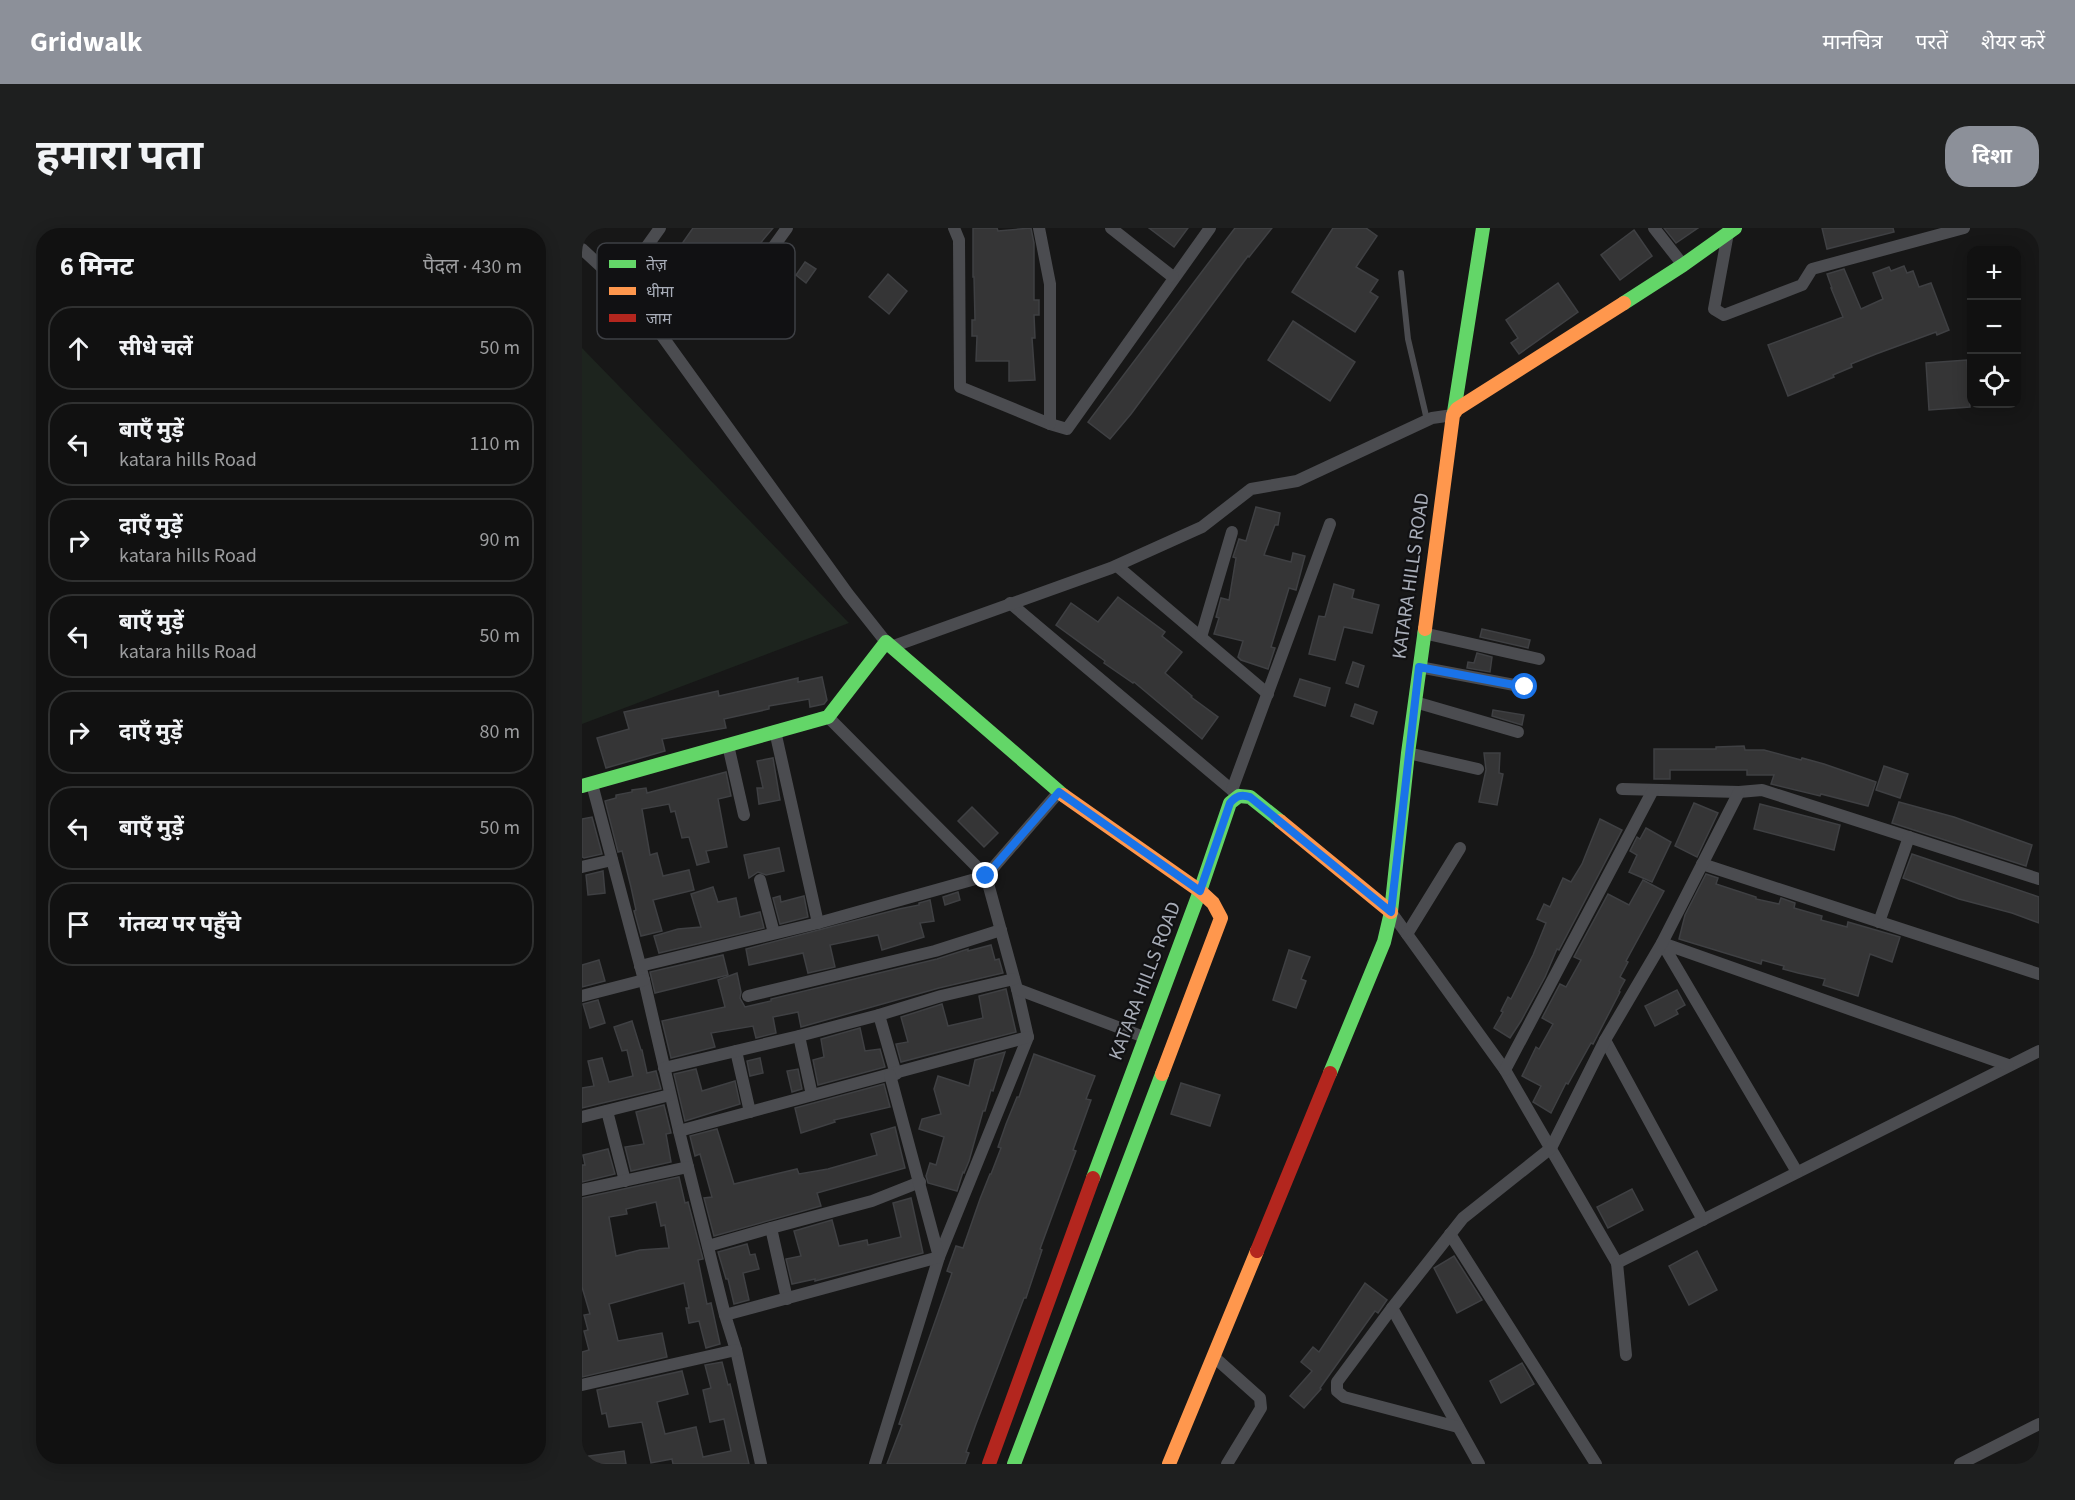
<!DOCTYPE html>
<html lang="hi">
<head>
<meta charset="utf-8">
<style>
  :root { --surface:#111; --page:#1e1f1f; --text:#f1f3f6; --muted:#9c9d9f; --line:#303131; --accent:#8c9099 }
  body { margin:0; font-family:"Source Sans 3","Noto Sans Devanagari",sans-serif; background:var(--page); color:var(--text) }
  .controls { position:absolute; right:18px; top:18px; display:grid; overflow:hidden; border-radius:12px; box-shadow:0 3px 15px #0003 }
  .controls button { width:54px; height:54px; display:grid; place-items:center; padding:0; border:0; border-bottom:2px solid var(--line); background:var(--surface); color:var(--text); font:30px sans-serif }
  .stop { position:absolute; width:18px; height:18px; margin:-14px; border:4px solid #1a73e8; border-radius:50%; background:#fff }
  .stop.end { background:#1a73e8; border-color:#fff; box-shadow:0 2px 6px #0008 }
  .list { margin:0; padding:0; list-style:none }
  h2 { display:flex; justify-content:space-between; align-items:center; height:78px; margin:0; padding:0 24px; font-size:26px }
  h2 small { font-size:20px; font-weight:400; color:var(--muted) }
  .list li { display:grid; grid-template-columns:39px 1fr auto; gap:18px; align-items:center; box-sizing:border-box; height:84px; margin:0 12px 12px; padding:0 12px; border:2px solid var(--line); border-radius:24px }
  .list b { display:block; font-size:22px; white-space:nowrap }
  .list p { margin:0; font-size:20px; white-space:nowrap; color:var(--muted) }
  .list em { font-size:20px; font-style:normal; color:var(--muted) }
  .icon { flex:none; width:33px; height:33px; fill:none; stroke:currentColor; stroke-width:2; stroke-linecap:round; stroke-linejoin:round }
  .map { position:relative; flex:none; width:1457px; height:1236px; overflow:hidden; border-radius:24px }
  header { display:flex; align-items:center; gap:36px; box-sizing:border-box; height:84px; padding:0 30px; background:var(--accent); color:#fff }
  header strong { font-size:28px }
  nav { display:flex; gap:33px; margin-inline-start:auto; font-size:21px }
  .intro { display:flex; align-items:center; justify-content:space-between; box-sizing:border-box; height:144px; padding:0 36px }
  h1 { margin:0; font-size:42px }
  .button { padding:15px 27px; border-radius:24px; background:var(--accent); color:#fff; font-size:21px; font-weight:700 }
  main { display:flex; gap:36px; padding:0 36px }
  aside { flex:1; background:var(--surface); border-radius:24px; box-shadow:0 3px 15px #0003 }
  .map>svg:first-child { display:block }
  .green { fill:#1d241e }
  .building { fill:#353536; stroke:#3f4043; stroke-width:1.5; fill-rule:evenodd }
  .lines { fill:none; stroke-linecap:round; stroke-linejoin:round }
  .lane { stroke:#4b4c50; stroke-width:6 }
  .street { stroke:#4b4c50; stroke-width:12 }
  .fast { stroke:#63d668; stroke-width:14 }
  .slow { stroke:#ff974d; stroke-width:14 }
  .jam { stroke:#b3261e; stroke-width:14 }
  .route { stroke:#1a73e8; stroke-width:8 }
  .labels { text-anchor:middle; dominant-baseline:central; stroke-width:4.5; stroke-linejoin:round; paint-order:stroke }
  .street-label { font-size:20px; fill:#a8adb8; stroke:#111113 }
  .key { fill:#111113; stroke:#3e4045; stroke-width:1.5 }
  .key-label { font-size:16px; fill:#a8adb8 }
</style>
</head>
<body>
<header>
<strong>Gridwalk</strong>
<nav><a>मानचित्र</a><a>परतें</a><a>शेयर करें</a></nav>
</header>
<div class="intro"><h1>हमारा पता</h1><a class="button">दिशा</a></div>
<main>
<aside>
<h2>6 मिनट<small>पैदल · 430 m</small></h2>
<ul class="list">
<li><svg class="icon" aria-label="ahead" viewBox="0 0 24 24"><path d="M12 20V5M6 11l6-6 6 6"/></svg><div><b>सीधे चलें</b></div><em>50 m</em></li>
<li><svg class="icon" aria-label="left" viewBox="0 0 24 24"><path d="M17 20v-9H6M10 6l-5 5 5 5"/></svg><div><b>बाएँ मुड़ें</b><p>katara hills Road</p></div><em>110 m</em></li>
<li><svg class="icon" aria-label="right" viewBox="0 0 24 24"><path d="M7 20v-9h11M14 6l5 5-5 5"/></svg><div><b>दाएँ मुड़ें</b><p>katara hills Road</p></div><em>90 m</em></li>
<li><svg class="icon" aria-label="left" viewBox="0 0 24 24"><path d="M17 20v-9H6M10 6l-5 5 5 5"/></svg><div><b>बाएँ मुड़ें</b><p>katara hills Road</p></div><em>50 m</em></li>
<li><svg class="icon" aria-label="right" viewBox="0 0 24 24"><path d="M7 20v-9h11M14 6l5 5-5 5"/></svg><div><b>दाएँ मुड़ें</b></div><em>80 m</em></li>
<li><svg class="icon" aria-label="left" viewBox="0 0 24 24"><path d="M17 20v-9H6M10 6l-5 5 5 5"/></svg><div><b>बाएँ मुड़ें</b></div><em>50 m</em></li>
<li><svg class="icon" aria-label="arrive" viewBox="0 0 24 24"><path d="M6 21V4h12l-3 4 3 4H6"/></svg><div><b>गंतव्य पर पहुँचे</b></div></li>
</ul>
</aside>
<div class="map">
<svg width="1457" height="1236" viewBox="0 0 1457 1236">
  <rect width="100%" height="100%" fill="#171717"/>
  <path class="green" d="M 0,120 L 267,395 L 0,496 Z"/>
  <g class="building">
    <path d="M 111,0 L 191,0 L 156,42 L 159,46 L 148,57 L 126,34 L 124,36 L 123,35 L 109,57 L 83,40 Z"/>
    <path d="M 391,0 L 415,0 L 416,3 L 449,0 L 452,15 L 452,72 L 457,72 L 457,87 L 452,87 L 453,110 L 450,110 L 453,152 L 427,153 L 427,133 L 394,133 L 395,108 L 390,108 L 390,92 L 393,92 L 392,49 L 391,49 Z"/>
    <path d="M 567,0 L 606,0 L 592,19 Z"/>
    <path d="M 653,0 L 690,0 L 667,29 L 666,28 L 549,186 L 528,211 L 506,194 Z"/>
    <path d="M 751,0 L 784,0 L 795,8 L 774,39 L 796,52 L 788,64 L 796,69 L 773,104 L 710,64 Z"/>
    <path d="M 1082,0 L 1116,0 L 1094,15 Z"/>
    <path d="M 1240,0 L 1311,0 L 1312,4 L 1245,21 Z"/>
    <path d="M 1052,2 L 1070,28 L 1038,52 L 1019,27 Z"/>
    <path d="M 223,34 L 234,41 L 224,55 L 214,47 Z"/>
    <path d="M 1322,38 L 1325,45 L 1331,43 L 1337,59 L 1349,55 L 1367,102 L 1355,107 L 1354,104 L 1294,126 L 1269,136 L 1270,139 L 1251,147 L 1252,149 L 1206,168 L 1186,117 L 1261,89 L 1249,60 L 1250,60 L 1245,46 L 1262,41 L 1279,81 L 1301,71 L 1291,45 L 1307,39 L 1309,43 Z"/>
    <path d="M 306,46 L 325,63 L 307,86 L 287,69 Z"/>
    <path d="M 976,55 L 996,84 L 937,126 L 929,115 L 936,110 L 924,92 Z"/>
    <path d="M 711,93 L 773,134 L 748,173 L 686,132 Z"/>
    <path d="M 1385,132 L 1388,179 L 1347,182 L 1344,135 Z"/>
    <path d="M 674,279 L 698,285 L 696,297 L 693,297 L 682,327 L 709,334 L 711,325 L 723,328 L 714,362 L 707,360 L 689,419 L 693,420 L 686,441 L 659,432 L 656,429 L 661,413 L 632,406 L 637,390 L 634,389 L 639,370 L 647,372 L 654,330 L 651,329 L 657,311 L 664,313 Z"/>
    <path d="M 752,356 L 772,362 L 770,370 L 797,377 L 790,405 L 762,399 L 753,432 L 727,426 L 737,388 L 743,389 Z"/>
    <path d="M 536,369 L 583,404 L 580,408 L 600,424 L 583,445 L 610,468 L 609,469 L 636,489 L 620,511 L 552,454 L 551,455 L 522,435 L 523,433 L 474,397 L 489,375 L 516,394 Z"/>
    <path d="M 900,401 L 948,412 L 946,420 L 898,409 Z"/>
    <path d="M 895,425 L 910,429 L 908,444 L 885,440 L 886,434 L 892,435 Z"/>
    <path d="M 771,434 L 782,438 L 776,459 L 764,455 Z"/>
    <path d="M 240,449 L 245,472 L 242,476 L 228,479 L 227,471 L 187,478 L 187,481 L 142,491 L 144,500 L 80,511 L 83,523 L 24,540 L 15,510 L 47,501 L 42,484 L 136,463 L 137,468 L 216,450 L 216,454 Z"/>
    <path d="M 718,451 L 748,460 L 743,478 L 712,468 Z"/>
    <path d="M 773,476 L 795,484 L 791,496 L 769,488 Z"/>
    <path d="M 911,482 L 942,487 L 940,497 L 910,488 Z"/>
    <path d="M 1162,518 L 1163,522 L 1182,522 L 1219,532 L 1220,530 L 1242,536 L 1294,554 L 1286,578 L 1239,566 L 1238,568 L 1189,556 L 1192,547 L 1165,547 L 1165,542 L 1088,542 L 1088,551 L 1072,551 L 1072,521 L 1134,521 L 1134,519 Z"/>
    <path d="M 902,525 L 918,525 L 917,545 L 921,546 L 915,577 L 897,574 L 904,542 Z"/>
    <path d="M 191,530 L 198,572 L 177,576 L 175,560 L 181,560 L 175,533 Z"/>
    <path d="M 1302,538 L 1326,546 L 1318,570 L 1294,562 Z"/>
    <path d="M 144,544 L 149,568 L 136,571 L 145,619 L 124,623 L 127,634 L 115,637 L 107,609 L 100,610 L 93,583 L 89,584 L 87,576 L 60,581 L 68,627 L 75,625 L 81,648 L 107,642 L 112,662 L 71,672 L 80,703 L 59,708 L 52,683 L 54,682 L 49,659 L 40,623 L 36,624 L 23,573 L 34,570 L 34,567 L 50,564 L 50,562 L 64,560 L 65,565 Z"/>
    <path d="M 1317,574 L 1372,589 L 1450,617 L 1444,638 L 1310,595 Z"/>
    <path d="M 1112,575 L 1136,585 L 1115,629 L 1093,618 Z"/>
    <path d="M 1178,576 L 1258,597 L 1252,622 L 1172,601 Z"/>
    <path d="M 390,579 L 416,605 L 402,619 L 376,593 Z"/>
    <path d="M 10,589 L 20,626 L 2,630 L 0,629 L 0,591 Z"/>
    <path d="M 1018,591 L 1040,602 L 977,722 L 975,721 L 963,749 L 939,793 L 928,810 L 912,800 L 921,784 L 919,783 L 926,769 L 929,771 L 951,727 L 964,695 L 955,691 L 962,676 L 968,679 L 981,650 L 989,654 L 1000,636 Z"/>
    <path d="M 1064,600 L 1089,614 L 1070,654 L 1047,644 L 1055,627 L 1048,623 L 1055,609 L 1058,611 Z"/>
    <path d="M 197,620 L 202,643 L 184,647 L 176,644 L 167,650 L 162,627 Z"/>
    <path d="M 1330,626 L 1457,669 L 1457,695 L 1430,685 L 1377,671 L 1321,650 Z"/>
    <path d="M 21,643 L 23,665 L 6,667 L 4,647 Z"/>
    <path d="M 1124,646 L 1136,650 L 1134,656 L 1174,669 L 1174,671 L 1197,676 L 1199,670 L 1213,675 L 1212,680 L 1240,688 L 1239,692 L 1265,699 L 1266,694 L 1318,709 L 1310,734 L 1288,726 L 1276,768 L 1241,757 L 1243,751 L 1216,745 L 1201,741 L 1202,738 L 1180,732 L 1179,736 L 1097,711 L 1103,687 Z"/>
    <path d="M 1061,652 L 1082,663 L 1044,733 L 1046,734 L 1038,749 L 1043,752 L 1037,763 L 1038,764 L 1011,816 L 1009,815 L 986,856 L 984,855 L 969,885 L 951,874 L 959,858 L 940,848 L 954,819 L 957,821 L 971,796 L 960,790 L 978,756 L 984,759 L 999,732 L 992,729 L 1026,666 L 1047,677 Z"/>
    <path d="M 131,659 L 136,674 L 154,670 L 158,689 L 178,684 L 182,700 L 77,725 L 72,708 L 96,701 L 119,699 L 109,666 Z"/>
    <path d="M 376,664 L 378,672 L 363,677 L 361,669 Z"/>
    <path d="M 198,668 L 199,674 L 222,668 L 226,689 L 198,696 L 191,670 Z"/>
    <path d="M 348,672 L 352,693 L 338,695 L 342,709 L 300,722 L 296,707 L 248,717 L 253,739 L 226,745 L 221,725 L 167,737 L 164,721 L 317,681 L 337,677 L 337,675 Z"/>
    <path d="M 409,717 L 413,732 L 417,731 L 421,745 L 357,760 L 219,799 L 216,784 L 191,789 L 194,805 L 174,810 L 171,798 L 129,805 L 133,819 L 89,830 L 80,793 L 143,779 L 136,752 L 155,745 L 159,764 L 158,770 L 163,779 L 189,773 L 189,771 L 355,731 L 386,721 L 386,723 Z"/>
    <path d="M 707,722 L 728,729 L 719,751 L 724,753 L 714,780 L 691,772 Z"/>
    <path d="M 141,727 L 146,747 L 73,765 L 68,744 Z"/>
    <path d="M 17,732 L 23,753 L 0,759 L 0,737 Z"/>
    <path d="M 424,761 L 434,804 L 319,834 L 314,816 L 326,814 L 319,789 L 360,776 L 366,798 L 401,790 L 397,768 Z"/>
    <path d="M 1095,762 L 1103,777 L 1094,782 L 1096,786 L 1073,798 L 1063,778 Z"/>
    <path d="M 16,772 L 23,795 L 8,800 L 1,776 Z"/>
    <path d="M 50,793 L 59,822 L 60,822 L 65,845 L 74,843 L 79,861 L 0,880 L 0,860 L 12,858 L 6,833 L 20,830 L 27,854 L 51,848 L 45,822 L 40,823 L 32,799 Z"/>
    <path d="M 278,800 L 283,823 L 298,821 L 303,839 L 236,857 L 231,832 L 242,829 L 239,811 Z"/>
    <path d="M 423,824 L 411,863 L 409,862 L 403,883 L 401,883 L 387,933 L 382,945 L 381,944 L 375,963 L 346,955 L 344,948 L 348,935 L 354,937 L 362,909 L 337,901 L 340,891 L 359,886 L 352,861 L 356,848 L 387,858 L 393,832 Z"/>
    <path d="M 452,826 L 513,848 L 504,871 L 509,872 L 491,922 L 494,923 L 458,1021 L 460,1022 L 444,1070 L 442,1070 L 394,1196 L 384,1224 L 387,1225 L 383,1236 L 305,1236 L 320,1197 L 317,1196 L 370,1045 L 365,1043 L 374,1018 L 381,1020 L 398,971 L 408,946 L 409,946 L 419,920 L 416,919 L 424,896 L 435,869 L 437,869 Z"/>
    <path d="M 178,830 L 181,845 L 168,848 L 165,833 Z"/>
    <path d="M 114,841 L 120,863 L 153,853 L 158,876 L 103,893 L 92,846 Z"/>
    <path d="M 216,841 L 220,861 L 210,864 L 205,843 Z"/>
    <path d="M 599,855 L 638,867 L 628,898 L 589,886 Z"/>
    <path d="M 302,856 L 308,879 L 252,892 L 253,894 L 219,905 L 213,880 Z"/>
    <path d="M 82,877 L 89,905 L 84,906 L 89,934 L 49,943 L 43,919 L 62,916 L 54,884 Z"/>
    <path d="M 313,899 L 323,940 L 235,965 L 239,978 L 132,1008 L 122,970 L 130,969 L 118,926 L 113,928 L 108,908 L 135,901 L 152,956 L 215,941 L 217,946 L 246,941 L 295,927 L 289,906 Z"/>
    <path d="M 26,921 L 33,946 L 0,954 L 0,937 L 3,937 L 1,927 Z"/>
    <path d="M 97,949 L 103,975 L 106,974 L 121,1031 L 116,1032 L 125,1076 L 129,1075 L 138,1116 L 124,1120 L 117,1093 L 107,1095 L 104,1080 L 107,1080 L 102,1055 L 27,1076 L 36,1113 L 80,1105 L 85,1129 L 0,1149 L 0,1124 L 7,1122 L 2,1103 L 6,1102 L 2,1087 L 8,1086 L 0,1059 L 0,970 ZM 74,974 L 79,998 L 83,997 L 87,1020 L 58,1022 L 34,1028 L 27,989 L 45,986 L 44,981 Z"/>
    <path d="M 1050,961 L 1061,982 L 1026,1000 L 1015,979 Z"/>
    <path d="M 329,970 L 341,1025 L 233,1053 L 233,1051 L 210,1056 L 204,1031 L 219,1028 L 212,1003 L 250,992 L 257,1018 L 285,1012 L 286,1017 L 319,1009 L 311,975 Z"/>
    <path d="M 165,1016 L 168,1027 L 173,1026 L 177,1041 L 161,1045 L 167,1072 L 152,1076 L 146,1051 L 144,1051 L 136,1024 Z"/>
    <path d="M 1115,1023 L 1135,1062 L 1107,1077 L 1087,1038 Z"/>
    <path d="M 872,1028 L 900,1072 L 875,1085 L 852,1040 Z"/>
    <path d="M 783,1055 L 805,1072 L 796,1085 L 793,1083 L 738,1160 L 739,1161 L 722,1180 L 708,1168 L 730,1143 L 719,1134 L 731,1119 L 737,1124 Z"/>
    <path d="M 140,1134 L 146,1157 L 148,1156 L 167,1236 L 91,1236 L 90,1231 L 69,1235 L 60,1194 L 27,1199 L 24,1185 L 20,1186 L 15,1162 L 100,1143 L 106,1166 L 75,1174 L 83,1206 L 114,1199 L 121,1229 L 149,1223 L 142,1191 L 128,1194 L 121,1162 L 129,1160 L 123,1137 Z"/>
    <path d="M 940,1135 L 952,1156 L 919,1175 L 908,1153 Z"/>
    <path d="M 42,1223 L 44,1236 L 0,1236 L 0,1229 Z"/>
  </g>
  <g class="lines">
    <path class="lane" d="M 819,45 L 826,111 L 845,192"/>
    <g class="street">
      <path d="M 372,0 L 377,12 L 378,159 L 468,196 L 485,201 L 628,0"/>
      <path d="M 457,0 L 468,56 L 468,196"/>
      <path d="M 529,0 L 591,49"/>
      <path d="M 1072,0 L 1101,37"/>
      <path d="M 1146,5 L 1132,81 L 1142,87 L 1220,57 L 1230,41 L 1382,0"/>
      <path d="M 0,21 L 52,69 L 266,366 L 304,414"/>
      <path d="M 187,25 L 205,0"/>
      <path d="M 38,56 L 78,0"/>
      <path d="M 535,338 L 686,466"/>
      <path d="M 428,375 L 657,568"/>
      <path d="M 841,405 L 957,431"/>
      <path d="M 619,409 L 650,304"/>
      <path d="M 309,419 L 529,340 L 620,299 L 669,261 L 715,253 L 850,190 L 871,187"/>
      <path d="M 837,439 L 943,459"/>
      <path d="M 833,474 L 936,504"/>
      <path d="M 246,489 L 404,648 L 435,761 L 446,809 L 357,1029 L 293,1236"/>
      <path d="M 193,503 L 236,695"/>
      <path d="M 146,517 L 162,587"/>
      <path d="M 826,525 L 896,541"/>
      <path d="M 10,556 L 62,752 L 97,903 L 143,1087 L 154,1122 L 179,1236"/>
      <path d="M 1040,561 L 1157,564 L 1180,562 L 1457,651"/>
      <path d="M 650,562 L 748,296"/>
      <path d="M 1120,636 L 1457,746"/>
      <path d="M 0,639 L 30,632"/>
      <path d="M 178,652 L 192,705"/>
      <path d="M 809,684 L 923,842 L 1035,1035 L 1457,823"/>
      <path d="M 1297,694 L 1327,609"/>
      <path d="M 825,706 L 878,620"/>
      <path d="M 58,738 L 236,695 L 404,648 L 477,564"/>
      <path d="M 435,761 L 562,809"/>
      <path d="M 0,768 L 62,752"/>
      <path d="M 166,768 L 353,723 L 419,702"/>
      <path d="M 297,787 L 314,846"/>
      <path d="M 217,808 L 230,867"/>
      <path d="M 1023,812 L 1121,992"/>
      <path d="M 154,823 L 168,884"/>
      <path d="M 82,840 L 217,808 L 297,787 L 359,768 L 432,751"/>
      <path d="M 923,842 L 1071,562"/>
      <path d="M 25,883 L 43,953"/>
      <path d="M 0,889 L 88,867"/>
      <path d="M 97,903 L 446,809"/>
      <path d="M 1215,944 L 1080,715 L 1426,837"/>
      <path d="M 0,962 L 106,939"/>
      <path d="M 189,1000 L 205,1071"/>
      <path d="M 868,1006 L 1014,1236"/>
      <path d="M 126,1018 L 189,1000 L 290,973 L 338,954"/>
      <path d="M 1035,1035 L 1044,1127"/>
      <path d="M 810,1080 L 897,1236"/>
      <path d="M 143,1087 L 357,1029 L 308,847"/>
      <path d="M 631,1128 L 678,1170 L 679,1180 L 645,1236"/>
      <path d="M 0,1157 L 154,1122"/>
      <path d="M 876,1199 L 762,1169 L 755,1163 L 755,1154 L 810,1080 L 881,990 L 969,920 L 1023,812 L 1080,715 L 1157,564"/>
      <path d="M 1378,1236 L 1457,1196"/>
    </g>
    <g class="fast">
      <path d="M 1042,75 L 1101,37 L 1153,0"/>
      <path d="M 872,184 L 901,0"/>
      <path d="M 0,558 L 246,489 L 304,414 L 481,567"/>
      <path d="M 748,845 L 802,714 L 809,684 L 826,525 L 843,401"/>
      <path d="M 511,950 L 618,663 L 648,575 L 657,568 L 668,569 L 698,593"/>
      <path d="M 432,1236 L 580,846"/>
    </g>
    <g class="slow">
      <path d="M 843,401 L 871,187 L 875,181 L 1042,75"/>
      <path d="M 481,567 L 618,663 L 631,675 L 639,690 L 580,846"/>
      <path d="M 698,593 L 809,684"/>
      <path d="M 587,1236 L 675,1023"/>
    </g>
    <g class="jam">
      <path d="M 675,1023 L 748,845"/>
      <path d="M 407,1236 L 511,950"/>
    </g>
  </g>
  <g class="lines">
    <path class="route" d="M 404,648 L 477,564 L 618,663 L 648,575 C 654,568 659,566 668,569 L 809,684 L 837,439 L 943,459"/>
  </g>
  <g class="labels">
    <g class="street-label">
      <text transform="translate(829 348) rotate(-82)">KATARA HILLS ROAD</text>
      <text transform="translate(563 753) rotate(-69)">KATARA HILLS ROAD</text>
    </g>
  </g>
  <rect x="15" y="15" width="198" height="96" rx="9" class="key"/>
  <rect x="27" y="32" width="27" height="8" fill="#63d668"/>
  <rect x="27" y="59" width="27" height="8" fill="#ff974d"/>
  <rect x="27" y="86" width="27" height="8" fill="#b3261e"/>
  <g class="key-label">
    <text x="64" y="42">तेज़</text>
    <text x="64" y="69">धीमा</text>
    <text x="64" y="96">जाम</text>
  </g>
</svg>
<div class="controls">
<button>+</button>
<button>−</button>
<button><svg class="icon" aria-label="locate" viewBox="0 0 24 24"><circle cx="12" cy="12" r="6"/><path d="M12 2v4M12 18v4M2 12h4M18 12h4"/></svg></button>
</div>
<div class="stop" style="left:943px;top:459px"></div>
<div class="stop end" style="left:404px;top:648px"></div>
</div>
</main>
</body>
</html>
